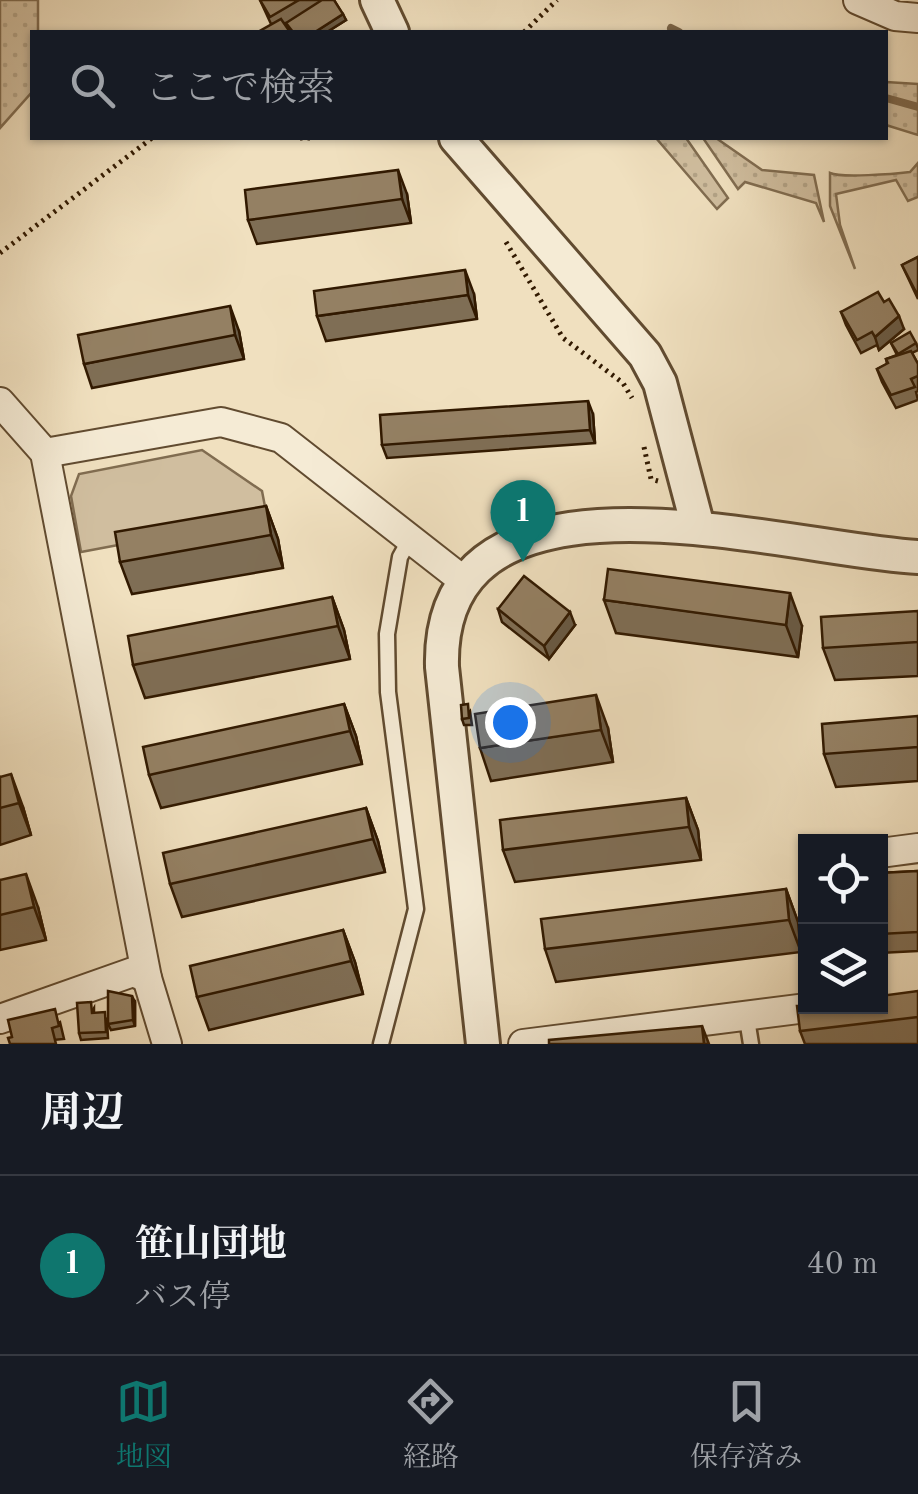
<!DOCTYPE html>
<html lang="ja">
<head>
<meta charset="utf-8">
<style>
  :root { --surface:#171b24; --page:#242831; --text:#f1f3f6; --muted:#9ea1a6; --line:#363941; --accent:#0f766e }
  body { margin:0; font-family:"Old Standard TT","Noto Serif JP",serif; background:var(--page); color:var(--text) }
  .controls { position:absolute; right:30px; bottom:30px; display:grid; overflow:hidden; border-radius:0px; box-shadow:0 2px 8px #0004 }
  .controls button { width:90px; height:90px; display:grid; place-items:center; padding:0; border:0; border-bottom:2px solid var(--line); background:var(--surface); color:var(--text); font:50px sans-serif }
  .you { position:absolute; left:510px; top:722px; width:35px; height:35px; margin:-25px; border:8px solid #fff; border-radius:50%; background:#1a73e8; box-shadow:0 0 0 15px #1a73e833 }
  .badge { display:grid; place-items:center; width:65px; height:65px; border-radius:50%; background:var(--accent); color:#fff; font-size:32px; font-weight:700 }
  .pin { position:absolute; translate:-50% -82px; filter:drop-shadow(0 2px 5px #0008) }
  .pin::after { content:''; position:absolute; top:52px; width:35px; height:30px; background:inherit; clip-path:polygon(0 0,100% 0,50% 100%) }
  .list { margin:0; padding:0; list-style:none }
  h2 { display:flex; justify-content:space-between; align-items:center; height:130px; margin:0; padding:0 40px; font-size:42px }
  h2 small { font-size:32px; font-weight:400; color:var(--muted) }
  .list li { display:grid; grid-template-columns:65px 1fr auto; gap:30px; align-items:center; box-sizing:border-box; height:180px; padding:0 40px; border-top:2px solid var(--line) }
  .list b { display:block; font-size:38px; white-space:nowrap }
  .list p { margin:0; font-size:32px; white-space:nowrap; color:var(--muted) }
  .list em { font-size:32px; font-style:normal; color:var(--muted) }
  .icon { flex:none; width:55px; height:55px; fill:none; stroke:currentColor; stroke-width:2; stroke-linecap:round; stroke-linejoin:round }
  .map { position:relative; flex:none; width:918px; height:1044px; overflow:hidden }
  .search { position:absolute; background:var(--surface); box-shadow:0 2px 8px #0004; left:30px; right:30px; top:30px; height:110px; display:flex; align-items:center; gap:25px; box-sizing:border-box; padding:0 35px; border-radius:0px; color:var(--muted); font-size:38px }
  .sheet { height:310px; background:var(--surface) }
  nav { display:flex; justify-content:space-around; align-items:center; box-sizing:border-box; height:140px; border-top:2px solid var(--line); background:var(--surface); font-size:28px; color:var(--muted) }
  nav a { display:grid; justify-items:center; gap:5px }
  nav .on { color:var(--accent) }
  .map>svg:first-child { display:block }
  .grass { fill:url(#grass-dots); stroke:#806c50; stroke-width:2.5 }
  .green { fill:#d0be9f; stroke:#806c50; stroke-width:2.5 }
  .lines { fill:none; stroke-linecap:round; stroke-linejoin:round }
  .stream { stroke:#7d684c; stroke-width:8 }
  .service-casing { stroke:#614b30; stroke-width:19 }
  .minor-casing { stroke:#614b30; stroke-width:32 }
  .tertiary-casing { stroke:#614b30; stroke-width:38 }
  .path { stroke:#311900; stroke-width:5; stroke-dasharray:2.5 5; stroke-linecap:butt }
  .service { stroke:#f5ebd5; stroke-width:14 }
  .minor { stroke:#f5ebd5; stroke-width:28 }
  .tertiary { stroke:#f5ebd5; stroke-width:32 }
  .wall { fill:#7f6e55; stroke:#311900; stroke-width:2.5 }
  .shaded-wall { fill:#685a45; stroke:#311900; stroke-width:2.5 }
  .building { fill:#948063; stroke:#311900; stroke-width:2.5 }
</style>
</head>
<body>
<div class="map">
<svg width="918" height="1044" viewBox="0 0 918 1044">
  <defs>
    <pattern id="grass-dots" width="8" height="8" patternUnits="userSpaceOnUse" patternTransform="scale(2.5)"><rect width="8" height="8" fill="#d0be9f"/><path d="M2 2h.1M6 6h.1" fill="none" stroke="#b3a387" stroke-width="1.8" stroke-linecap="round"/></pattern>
  </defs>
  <rect width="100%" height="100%" fill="#f0e0bf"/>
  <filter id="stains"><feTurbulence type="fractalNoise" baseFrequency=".002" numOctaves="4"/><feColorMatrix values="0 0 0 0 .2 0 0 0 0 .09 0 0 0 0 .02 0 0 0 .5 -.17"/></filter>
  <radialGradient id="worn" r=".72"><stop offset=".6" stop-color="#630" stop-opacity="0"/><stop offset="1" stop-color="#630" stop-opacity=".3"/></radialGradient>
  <g class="grass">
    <path d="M 0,0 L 38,0 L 38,32 L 32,32 L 32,92 L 0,128 Z"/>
    <path d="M 886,82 L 918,84 L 918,135 L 886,125 Z"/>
    <path d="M 656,138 L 686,138 L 728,198 L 717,209 Z"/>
    <path d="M 703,138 L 716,138 L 762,170 L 814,175 L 824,222 L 816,203 L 745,182 L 738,189 Z"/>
    <path d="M 918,163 L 918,197 L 908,201 L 896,180 L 836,194 L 840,225 L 855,269 L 830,206 L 830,173 C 841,178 894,174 910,172 Z"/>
  </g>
  <path class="green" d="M 202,450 L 262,491 L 267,517 L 81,552 L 71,496 L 79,474 Z"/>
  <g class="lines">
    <g class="stream">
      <path d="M 671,28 L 679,32"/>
      <path d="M 886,98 L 918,107"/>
    </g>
    <g class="service-casing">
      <g id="service">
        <path d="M 747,1019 L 751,1044"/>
        <path d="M 381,1044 L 416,909 L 388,692 L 387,634 L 400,557 L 410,539"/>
      </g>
    </g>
    <g class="minor-casing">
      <g id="minor">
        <path d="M 858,0 L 895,16 L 918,18"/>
        <path d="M 0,402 L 45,453 L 147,978 L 167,1044"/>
        <path d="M 45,453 L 221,422 L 281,438 L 464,581"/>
        <path d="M 880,853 L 918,848"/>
        <path d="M 0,1019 L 133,972 L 147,978"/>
        <path d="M 523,1044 L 822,1006"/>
      </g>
    </g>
    <g class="tertiary-casing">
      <g id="tertiary">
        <path d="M 377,0 L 392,32"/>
        <path d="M 456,138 L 645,355 L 660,383 L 698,527"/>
        <path d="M 483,1044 L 442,667 C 436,441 790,551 918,557"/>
      </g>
    </g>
    <g class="path">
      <path d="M 524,32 L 557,0"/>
      <path d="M 300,138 L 315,138"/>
      <path d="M 506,242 L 563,338 L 623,383 L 632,398"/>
      <path d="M 0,253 L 152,138"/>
      <path d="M 644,447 L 651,479 L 658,481"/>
    </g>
    <use href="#service" class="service"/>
    <use href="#minor" class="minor"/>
    <use href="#tertiary" class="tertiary"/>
  </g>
  <g class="wall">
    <path d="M 260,0 L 334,0 L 346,20 L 327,32 L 291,32 L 286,23 L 271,24 Z"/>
    <path d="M 407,194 L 411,223 L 257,244 L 248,220 Z"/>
    <path d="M 918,257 L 918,299 L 902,265 Z"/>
    <path d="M 474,294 L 477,319 L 326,341 L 317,316 Z"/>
    <path d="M 884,302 L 904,329 L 879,350 L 877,345 L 861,353 L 846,325 L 841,312 Z"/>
    <path d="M 239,331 L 244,359 L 92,388 L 84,364 Z"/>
    <path d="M 891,343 L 916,343 L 918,348 L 918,350 L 912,353 L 918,364 L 918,391 L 916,392 L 918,400 L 896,408 L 882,382 L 877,369 L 887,364 L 886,359 L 897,355 Z"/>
    <path d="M 593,414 L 595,443 L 387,458 L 382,445 Z"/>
    <path d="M 266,506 L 278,539 L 283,568 L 132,594 L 120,562 Z"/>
    <path d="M 332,597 L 344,630 L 350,659 L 145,698 L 133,665 Z"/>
    <path d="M 604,600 L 802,626 L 798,657 L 616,633 Z"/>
    <path d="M 498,609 L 575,625 L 549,659 L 502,622 Z"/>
    <path d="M 918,611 L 918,676 L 835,680 L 823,648 Z"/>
    <path d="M 344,704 L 356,736 L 362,764 L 161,808 L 149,775 Z"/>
    <path d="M 470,711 L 472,725 L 464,725 L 462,719 Z"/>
    <path d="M 918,716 L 918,781 L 836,787 L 824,754 Z"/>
    <path d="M 608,728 L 613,762 L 491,781 L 480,748 Z"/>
    <path d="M 0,777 L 23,807 L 31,835 L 0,845 Z"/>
    <path d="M 686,798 L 698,830 L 701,860 L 515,882 L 503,850 Z"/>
    <path d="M 366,808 L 378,841 L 385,872 L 182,917 L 170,884 Z"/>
    <path d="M 918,871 L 918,951 L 880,953 L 880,873 Z"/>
    <path d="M 0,880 L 38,907 L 46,940 L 0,950 Z"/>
    <path d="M 786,889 L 798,922 L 801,952 L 556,982 L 545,949 Z"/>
    <path d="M 343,930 L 355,962 L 363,994 L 209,1030 L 197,997 Z"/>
    <path d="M 918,991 L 918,1044 L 805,1044 L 800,1031 Z"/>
    <path d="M 135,1002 L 135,1026 L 111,1030 L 108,1024 Z"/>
    <path d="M 94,1008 L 94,1013 L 107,1019 L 108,1038 L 81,1040 L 79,1033 Z"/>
    <path d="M 60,1022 L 64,1039 L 10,1044 Z"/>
  </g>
  <g class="shaded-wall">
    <path d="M 343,14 L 346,20 L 327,32 L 315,32 Z"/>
    <path d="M 398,170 L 407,194 L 411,223 L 402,199 Z"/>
    <path d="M 465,270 L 474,294 L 477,319 L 468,295 Z"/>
    <path d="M 230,306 L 239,331 L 244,359 L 235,335 Z"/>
    <path d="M 899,316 L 904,329 L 879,350 L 875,337 Z"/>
    <path d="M 588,401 L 593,414 L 595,443 L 590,430 Z"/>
    <path d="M 266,506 L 278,539 L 283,568 L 271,535 Z"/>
    <path d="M 790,593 L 802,626 L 798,657 L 786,625 Z"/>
    <path d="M 332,597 L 344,630 L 350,659 L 338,626 Z"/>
    <path d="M 570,612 L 575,625 L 549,659 L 544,646 Z"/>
    <path d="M 596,695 L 608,728 L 613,762 L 601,730 Z"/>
    <path d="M 344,704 L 356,736 L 362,764 L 350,731 Z"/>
    <path d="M 11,774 L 23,807 L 31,835 L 19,803 Z"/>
    <path d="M 686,798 L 698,830 L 701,860 L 689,827 Z"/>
    <path d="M 366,808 L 378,841 L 385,872 L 373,839 Z"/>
    <path d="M 26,874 L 38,907 L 46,940 L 34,907 Z"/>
    <path d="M 786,889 L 798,922 L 801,952 L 789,920 Z"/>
    <path d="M 343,930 L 355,962 L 363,994 L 351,961 Z"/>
    <path d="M 132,996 L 135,1002 L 135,1026 L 133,1020 Z"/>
    <path d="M 702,1026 L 709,1044 L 704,1044 Z"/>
  </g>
  <g class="building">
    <path d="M 260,0 L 299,0 L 270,17 Z"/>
    <path d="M 322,0 L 334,0 L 343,14 L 315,32 L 293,32 L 286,23 Z"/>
    <path d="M 281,19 L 290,32 L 258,32 Z"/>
    <path d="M 398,170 L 402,199 L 248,220 L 245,190 Z"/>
    <path d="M 918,257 L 918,291 L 916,292 L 902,265 Z"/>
    <path d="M 465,270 L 468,295 L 317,316 L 314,291 Z"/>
    <path d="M 878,292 L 884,302 L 889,299 L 899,316 L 875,337 L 872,332 L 857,340 L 841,312 Z"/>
    <path d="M 230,306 L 235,335 L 84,364 L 78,335 Z"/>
    <path d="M 910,332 L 916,343 L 898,354 L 891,343 Z"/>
    <path d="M 911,351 L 918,364 L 918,376 L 911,379 L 915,387 L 891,395 L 877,369 L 888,363 L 886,359 Z"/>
    <path d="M 588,401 L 590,430 L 382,445 L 380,415 Z"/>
    <path d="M 266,506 L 271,535 L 120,562 L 115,532 Z"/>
    <path d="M 608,569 L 790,593 L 786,625 L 604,600 Z"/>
    <path d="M 524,576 L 570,612 L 544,646 L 498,609 Z"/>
    <path d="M 332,597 L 338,626 L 133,665 L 128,636 Z"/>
    <path d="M 918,611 L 918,642 L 823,648 L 821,617 Z"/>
    <path d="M 596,695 L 601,730 L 480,748 L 475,714 Z"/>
    <path d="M 344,704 L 350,731 L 149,775 L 143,747 Z"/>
    <path d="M 468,704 L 469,718 L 462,719 L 461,705 Z"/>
    <path d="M 918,716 L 918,747 L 824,754 L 822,724 Z"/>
    <path d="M 11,774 L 19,803 L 0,808 L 0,777 Z"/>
    <path d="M 686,798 L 689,827 L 503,850 L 500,820 Z"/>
    <path d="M 366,808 L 373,839 L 170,884 L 163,853 Z"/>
    <path d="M 918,871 L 918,932 L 880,934 L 880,873 Z"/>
    <path d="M 26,874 L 34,907 L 0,915 L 0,880 Z"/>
    <path d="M 786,889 L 789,920 L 545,949 L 541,919 Z"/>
    <path d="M 343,930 L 351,961 L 197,997 L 190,966 Z"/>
    <path d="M 108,991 L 132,996 L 133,1020 L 108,1024 Z"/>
    <path d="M 918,991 L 918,1017 L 800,1031 L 797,1006 L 880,1006 L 880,996 Z"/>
    <path d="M 91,1002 L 92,1013 L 105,1012 L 106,1032 L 79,1033 L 77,1003 Z"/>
    <path d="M 55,1009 L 59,1026 L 52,1028 L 56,1044 L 10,1044 L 8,1038 L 12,1037 L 8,1020 Z"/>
    <path d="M 702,1026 L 704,1044 L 549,1044 L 549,1040 Z"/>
  </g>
  <rect width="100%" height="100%" filter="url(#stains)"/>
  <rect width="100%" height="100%" fill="url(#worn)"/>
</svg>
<div class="controls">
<button><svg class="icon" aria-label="locate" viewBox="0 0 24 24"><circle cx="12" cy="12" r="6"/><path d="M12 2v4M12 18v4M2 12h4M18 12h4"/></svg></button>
<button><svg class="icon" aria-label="layers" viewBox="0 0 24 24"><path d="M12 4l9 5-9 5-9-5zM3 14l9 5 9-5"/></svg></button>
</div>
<div class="you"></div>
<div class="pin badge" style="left:523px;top:562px">1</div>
<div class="search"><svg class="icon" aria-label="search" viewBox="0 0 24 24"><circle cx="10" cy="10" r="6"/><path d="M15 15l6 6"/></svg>ここで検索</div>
</div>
<section class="sheet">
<h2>周辺<small></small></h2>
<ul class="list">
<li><span class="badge">1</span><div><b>笹山団地</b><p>バス停</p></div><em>40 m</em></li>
</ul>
</section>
<nav>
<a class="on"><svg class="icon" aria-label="map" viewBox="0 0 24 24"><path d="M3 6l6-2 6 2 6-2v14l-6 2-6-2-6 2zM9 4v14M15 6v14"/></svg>地図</a>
<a><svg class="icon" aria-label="directions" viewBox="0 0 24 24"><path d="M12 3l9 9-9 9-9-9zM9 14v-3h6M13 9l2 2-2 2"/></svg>経路</a>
<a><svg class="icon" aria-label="saved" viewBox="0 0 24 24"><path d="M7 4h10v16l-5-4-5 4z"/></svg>保存済み</a>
</nav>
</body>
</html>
